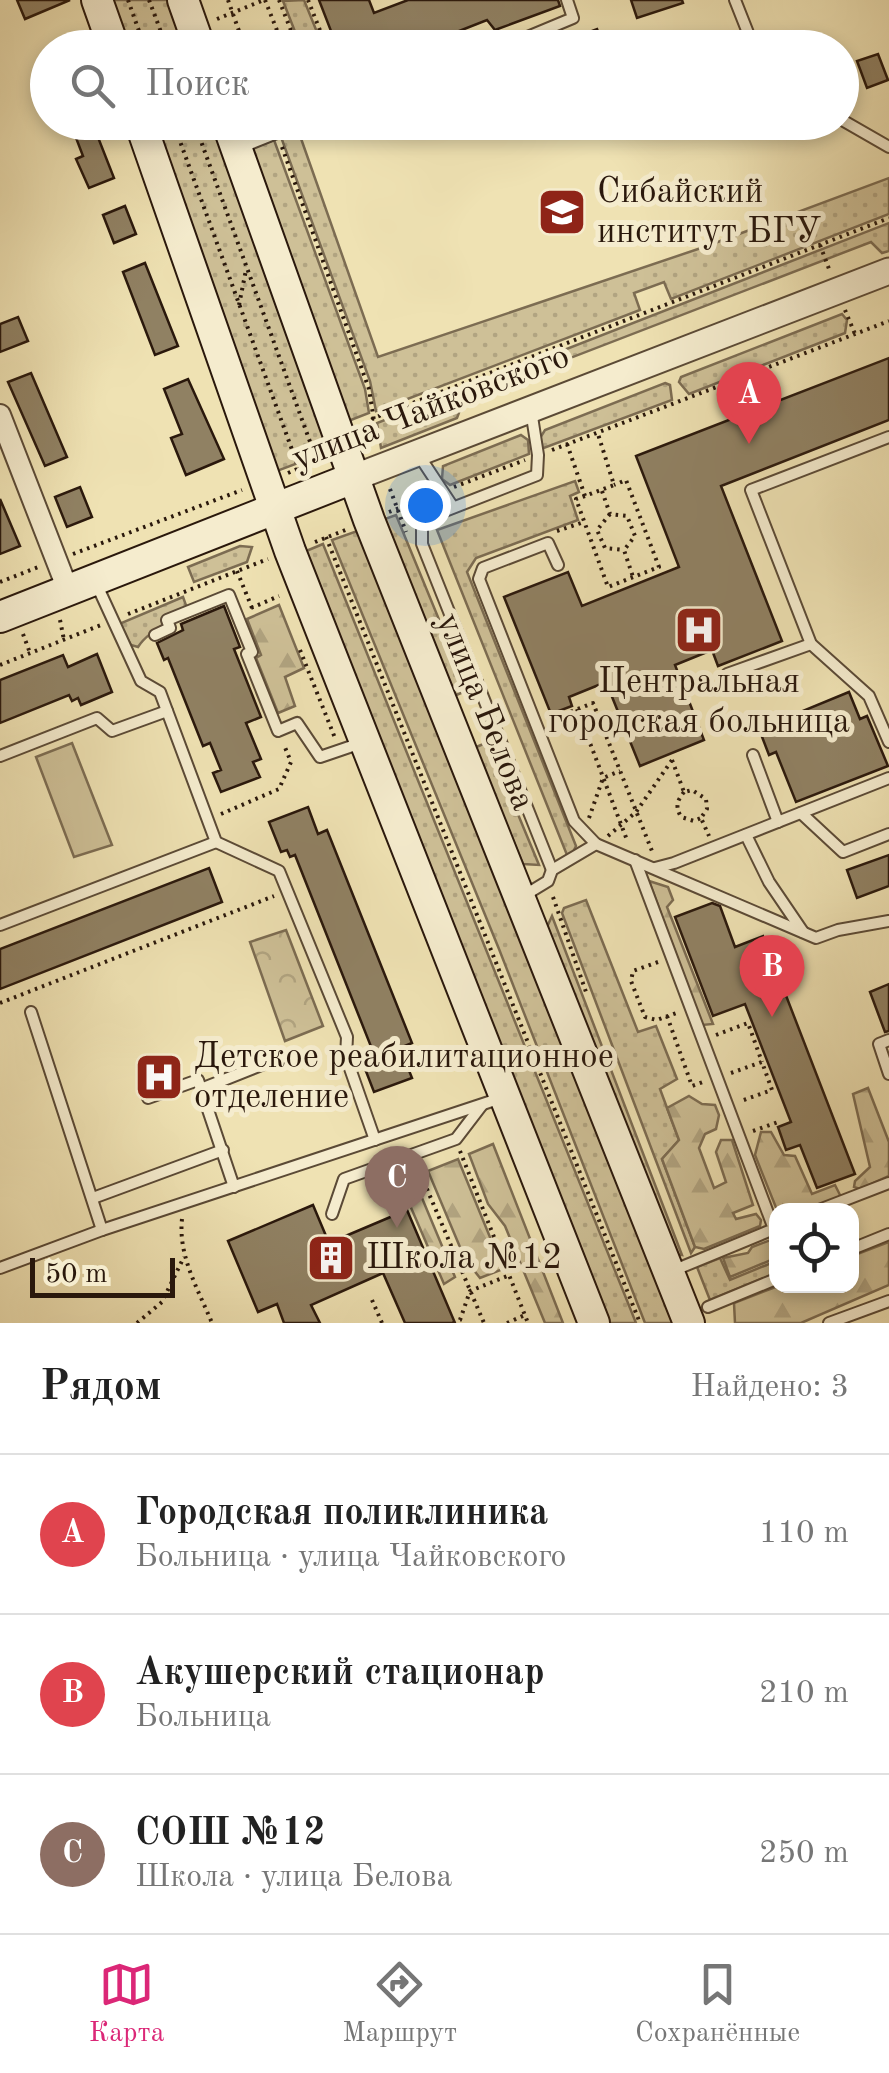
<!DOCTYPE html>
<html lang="ru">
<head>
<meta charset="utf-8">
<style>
  :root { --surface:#fff; --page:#f2f2f2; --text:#222; --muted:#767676; --line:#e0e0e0; --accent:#db2777 }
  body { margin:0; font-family:"Old Standard TT",serif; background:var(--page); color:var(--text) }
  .controls { position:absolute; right:30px; bottom:30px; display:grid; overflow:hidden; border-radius:20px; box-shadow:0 5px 15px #0003 }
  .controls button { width:90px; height:90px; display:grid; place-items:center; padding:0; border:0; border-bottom:2px solid var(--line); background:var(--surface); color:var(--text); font:50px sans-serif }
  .scale { position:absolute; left:30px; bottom:25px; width:145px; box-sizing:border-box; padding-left:10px; border:5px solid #2a180c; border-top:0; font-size:28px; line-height:35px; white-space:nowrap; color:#2a180c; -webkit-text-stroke:8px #f5ecce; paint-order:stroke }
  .you { position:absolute; left:425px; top:505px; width:35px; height:35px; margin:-25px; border:8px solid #fff; border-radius:50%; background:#1a73e8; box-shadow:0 0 0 15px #1a73e833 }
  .badge { display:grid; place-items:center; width:65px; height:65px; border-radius:50%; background:var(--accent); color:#fff; font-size:32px; font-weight:700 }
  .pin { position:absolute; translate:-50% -82px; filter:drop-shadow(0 2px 5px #0008) }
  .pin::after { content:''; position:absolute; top:52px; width:35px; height:30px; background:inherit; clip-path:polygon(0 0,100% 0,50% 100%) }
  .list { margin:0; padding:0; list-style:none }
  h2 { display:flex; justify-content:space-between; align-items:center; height:130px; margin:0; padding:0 40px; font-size:42px }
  h2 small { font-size:32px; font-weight:400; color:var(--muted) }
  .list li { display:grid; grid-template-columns:65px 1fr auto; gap:30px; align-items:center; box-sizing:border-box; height:160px; padding:0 40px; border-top:2px solid var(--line) }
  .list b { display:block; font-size:38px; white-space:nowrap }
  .list p { margin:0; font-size:32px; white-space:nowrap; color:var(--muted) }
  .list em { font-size:32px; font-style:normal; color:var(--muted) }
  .icon { flex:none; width:55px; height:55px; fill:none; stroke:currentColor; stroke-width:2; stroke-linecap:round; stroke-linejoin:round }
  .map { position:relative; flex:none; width:889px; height:1323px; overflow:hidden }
  .search { position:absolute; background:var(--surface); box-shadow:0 5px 15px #0003; left:30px; right:30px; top:30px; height:110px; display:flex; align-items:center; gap:25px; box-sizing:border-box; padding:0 35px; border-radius:55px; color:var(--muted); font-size:38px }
  .sheet { height:610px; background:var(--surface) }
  nav { display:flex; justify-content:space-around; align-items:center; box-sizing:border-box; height:140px; border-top:2px solid var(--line); background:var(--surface); font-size:28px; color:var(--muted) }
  nav a { display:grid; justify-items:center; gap:5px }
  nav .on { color:var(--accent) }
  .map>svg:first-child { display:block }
  .grass { fill:url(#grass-dots); stroke:#7c6c52; stroke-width:2.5 }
  .forest { fill:url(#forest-firs); stroke:#7c6c52; stroke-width:2.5 }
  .park { fill:url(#park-crowns); stroke:#7c6c52; stroke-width:2.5 }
  .pitch { fill:#cec097; stroke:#7c6c52; stroke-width:2.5 }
  .building { fill:#908163; stroke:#2a180c; stroke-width:2.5 }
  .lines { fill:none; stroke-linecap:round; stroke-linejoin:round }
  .service-casing { stroke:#5b4a36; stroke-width:14 }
  .minor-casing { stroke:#5b4a36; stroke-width:24 }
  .tertiary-casing { stroke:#5b4a36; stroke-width:29 }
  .secondary-casing { stroke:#2a180c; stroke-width:34 }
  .path { stroke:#2a180c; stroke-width:4; stroke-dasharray:2.5 5; stroke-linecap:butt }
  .service { stroke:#f5ecce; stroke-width:10 }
  .minor { stroke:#f5ecce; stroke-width:20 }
  .tertiary { stroke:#f5ecce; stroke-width:25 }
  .secondary { stroke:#f5ecce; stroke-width:30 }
  .labels { text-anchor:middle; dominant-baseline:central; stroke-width:10; stroke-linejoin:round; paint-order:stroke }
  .poi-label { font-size:35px; fill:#2a180c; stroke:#f5ecce; text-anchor:start }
  .street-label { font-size:35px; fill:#2a180c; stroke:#f5ecce }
</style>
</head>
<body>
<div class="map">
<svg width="889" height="1323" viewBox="0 0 889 1323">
  <defs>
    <pattern id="grass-dots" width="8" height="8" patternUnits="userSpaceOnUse" patternTransform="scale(2.5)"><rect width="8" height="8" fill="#cec097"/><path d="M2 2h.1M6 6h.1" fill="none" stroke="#b1a481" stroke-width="1.8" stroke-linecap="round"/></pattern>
    <pattern id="forest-firs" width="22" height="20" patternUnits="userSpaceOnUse" patternTransform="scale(2.5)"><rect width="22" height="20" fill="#cec097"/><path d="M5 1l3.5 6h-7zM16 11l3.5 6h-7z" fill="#b1a481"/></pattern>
    <pattern id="park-crowns" width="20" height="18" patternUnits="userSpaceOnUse" patternTransform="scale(2.5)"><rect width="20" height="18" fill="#cec097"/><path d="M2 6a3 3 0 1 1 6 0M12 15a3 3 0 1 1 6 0" fill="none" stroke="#b1a481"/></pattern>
  </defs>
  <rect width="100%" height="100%" fill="#efe2b3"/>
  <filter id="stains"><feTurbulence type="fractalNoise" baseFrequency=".002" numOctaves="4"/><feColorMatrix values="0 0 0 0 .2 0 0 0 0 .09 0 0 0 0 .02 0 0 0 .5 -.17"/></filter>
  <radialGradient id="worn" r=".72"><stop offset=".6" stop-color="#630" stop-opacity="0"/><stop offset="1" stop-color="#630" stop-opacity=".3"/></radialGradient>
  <g class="grass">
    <path d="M 110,0 L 172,0 L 189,47 L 126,47 Z"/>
    <path d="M 304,0 L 323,47 L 301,47 L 283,1 Z"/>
    <path d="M 153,123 L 216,123 L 330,451 L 277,471 Z"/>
    <path d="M 298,130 L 378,357 L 707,246 L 889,178 L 889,214 L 671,299 L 664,282 L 634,293 L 640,310 L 376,411 L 370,381 L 281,137 Z"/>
    <path d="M 274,140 L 365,389 L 369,413 L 343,423 L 252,148 Z"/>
    <path d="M 889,223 L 889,251 L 882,253 L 871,242 L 464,399 L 457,418 L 381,448 L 377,423 Z"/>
    <path d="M 842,314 L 847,320 L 845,333 L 689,394 L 679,382 L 681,377 Z"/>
    <path d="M 665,383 L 670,385 L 672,400 L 541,449 L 540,438 L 545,430 Z"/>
    <path d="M 521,435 L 528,440 L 529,454 L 450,485 L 442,479 L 443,466 Z"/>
    <path d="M 575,481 L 579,492 L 570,496 L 578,520 L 476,558 L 467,572 L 576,846 L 569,860 L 437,530 Z"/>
    <path d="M 396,515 L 468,690 L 454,696 L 382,520 Z"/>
    <path d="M 360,530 L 678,1323 L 645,1323 L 499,949 L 332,540 Z"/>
    <path d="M 323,544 L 636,1323 L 608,1323 L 299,554 Z"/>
    <path d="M 240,546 L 252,547 L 247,562 L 194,582 L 188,567 Z"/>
    <path d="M 183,597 L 187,608 C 172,621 148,631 138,647 L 131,645 L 119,624 Z"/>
    <path d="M 488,742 L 539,865 L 523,864 L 474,748 Z"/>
    <path d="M 586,900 L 638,1032 L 656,1026 L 677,1079 L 660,1089 L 679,1140 L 662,1159 L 695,1247 L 691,1253 L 562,913 L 564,908 Z"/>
    <path d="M 552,916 L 682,1255 L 673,1254 L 547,927 Z"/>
    <path d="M 720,1258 L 730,1280 L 776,1261 L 776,1273 L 710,1300 L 697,1267 Z"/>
  </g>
  <g class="forest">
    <path d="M 279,605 L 304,668 L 285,677 L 295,706 L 278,713 L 256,658 L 261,655 L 247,619 Z"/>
    <path d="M 649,881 L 668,887 L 673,900 L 667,907 L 713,1024 L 702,1025 Z"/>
    <path d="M 868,1088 L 889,1142 L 889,1176 L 860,1189 L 854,1187 L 855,1181 L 870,1167 L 853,1094 Z"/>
    <path d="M 689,1096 L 702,1104 L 715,1105 L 719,1115 L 716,1129 L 705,1134 L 699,1148 L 714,1188 L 726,1182 L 716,1152 L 721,1140 L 732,1140 L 753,1205 L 733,1213 L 736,1219 L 756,1214 L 761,1220 L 760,1226 L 704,1249 L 695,1247 L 662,1159 L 679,1140 L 667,1108 Z"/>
    <path d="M 761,1132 L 771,1132 L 784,1155 L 795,1156 L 812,1194 L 835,1185 L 841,1197 L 810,1210 L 777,1210 L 755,1155 Z"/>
    <path d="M 493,1144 L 563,1323 L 545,1323 L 505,1226 L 488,1204 L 469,1154 Z"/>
    <path d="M 458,1159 L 503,1269 L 480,1278 L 465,1259 L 428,1171 Z"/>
    <path d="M 422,1198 L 455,1277 L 444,1284 L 409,1203 L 409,1200 Z"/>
    <path d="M 776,1238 L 776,1258 L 730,1277 L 723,1258 L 748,1253 L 752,1247 Z"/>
    <path d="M 889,1242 L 889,1285 L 801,1323 L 735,1323 L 734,1303 L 778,1286 L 852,1286 L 852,1256 Z"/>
  </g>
  <path class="park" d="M 286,930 L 323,1026 L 285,1041 L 250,942 Z"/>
  <path class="pitch" d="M 72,743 L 112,845 L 74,857 L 36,757 Z"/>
  <g class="building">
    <path d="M 17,0 L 70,0 L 25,19 Z"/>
    <path d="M 319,0 L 369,0 L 374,13 L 408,0 L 558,0 L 560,6 L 495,30 L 487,20 L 416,48 L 346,48 L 344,41 L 336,44 Z"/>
    <path d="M 631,0 L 682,0 L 683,3 L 637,18 Z"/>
    <path d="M 597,29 L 604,48 L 553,48 L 552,46 Z"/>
    <path d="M 878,54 L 888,80 L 867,88 L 857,61 Z"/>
    <path d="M 70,122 L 92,122 L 114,178 L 89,188 L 76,159 L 83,156 Z"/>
    <path d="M 125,206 L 136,234 L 114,243 L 103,215 Z"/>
    <path d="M 145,263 L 178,346 L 155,355 L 123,272 Z"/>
    <path d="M 18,317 L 28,341 L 0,352 L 0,324 Z"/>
    <path d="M 889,358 L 889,420 L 721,486 L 782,641 L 718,666 L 712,650 L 675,665 L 704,740 L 640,766 L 606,682 L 569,697 L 572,706 L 551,714 L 504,597 L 568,572 L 582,606 L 679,567 L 636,456 Z"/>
    <path d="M 31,373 L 67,457 L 45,466 L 8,382 Z"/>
    <path d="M 188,379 L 224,459 L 186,475 L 171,438 L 182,434 L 164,389 Z"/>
    <path d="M 80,487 L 92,517 L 67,527 L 55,497 Z"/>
    <path d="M 0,499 L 20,546 L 0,554 Z"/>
    <path d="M 224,606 L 240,647 L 234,649 L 261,717 L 246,723 L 261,759 L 253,762 L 260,777 L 221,792 L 213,773 L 221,770 L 210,743 L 203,746 L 168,658 L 164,660 L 157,643 L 183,630 L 181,624 Z"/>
    <path d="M 97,654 L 112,692 L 81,705 L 78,698 L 72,701 L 69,695 L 0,723 L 0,680 L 63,655 L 68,667 Z"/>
    <path d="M 849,692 L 860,719 L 867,716 L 888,766 L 796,802 L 776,752 L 769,755 L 759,729 Z"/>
    <path d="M 308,807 L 318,834 L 327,830 L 412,1043 L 400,1048 L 412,1078 L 374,1092 L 362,1061 L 368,1059 L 365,1052 L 372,1049 L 295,855 L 290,857 L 287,850 L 281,852 L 269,822 Z"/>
    <path d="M 889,855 L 889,886 L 857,898 L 847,870 Z"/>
    <path d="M 209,868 L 222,902 L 0,989 L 0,949 Z"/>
    <path d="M 712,903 L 720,906 L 735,947 L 763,936 L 855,1174 L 817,1188 L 800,1145 L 786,1150 L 778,1127 L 791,1122 L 745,1004 L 713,1016 L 675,917 Z"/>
    <path d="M 889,984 L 889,1031 L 885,1032 L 870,992 Z"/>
    <path d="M 313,1205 L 329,1243 L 407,1210 L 455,1323 L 405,1323 L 383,1273 L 311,1305 L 320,1323 L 284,1323 L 277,1304 L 258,1312 L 228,1241 Z"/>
  </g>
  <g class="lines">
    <g class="service-casing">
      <g id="service">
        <path d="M 735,0 L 754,48"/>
        <path d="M 501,48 L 573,18 L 567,0"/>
        <path d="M 842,120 L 889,147"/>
        <path d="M 242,147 L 304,122"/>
        <path d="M 531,410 L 538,455 L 537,475 L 427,518 L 422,526 L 422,544 L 552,870"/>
        <path d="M 889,437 L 751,490 L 811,644 L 869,696 L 889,742"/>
        <path d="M 418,454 L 453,507"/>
        <path d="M 558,565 L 548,543 L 483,568 L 479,579 L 574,821 L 596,844"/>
        <path d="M 95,581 L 141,681 L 160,692 L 216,842 L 279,871 L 347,1037 L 346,1057 L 375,1140"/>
        <path d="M 155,635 L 170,628 L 167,620 L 229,595 L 252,652 L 247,654 L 278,731 L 297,723 L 320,757 L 364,742"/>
        <path d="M 727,674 L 811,644"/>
        <path d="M 753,755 L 778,822"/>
        <path d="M 0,756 L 97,718 L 112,731 L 167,711"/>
        <path d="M 801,813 L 843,852 L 889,834"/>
        <path d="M 746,835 L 769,882 L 803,932"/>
        <path d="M 635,860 L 774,1229 L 672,1271"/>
        <path d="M 655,868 L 674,863 L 889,778"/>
        <path d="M 525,895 L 548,881 L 552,870 L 596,844 L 816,938 L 838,930 L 889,921"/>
        <path d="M 0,925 L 216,842"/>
        <path d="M 31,1012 L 102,1230 L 501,1098"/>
        <path d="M 889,1040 L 879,1044 L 889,1074"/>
        <path d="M 201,1089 L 274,1060"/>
        <path d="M 148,1098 L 198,1080 L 234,1187"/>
        <path d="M 93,1198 L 223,1150"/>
        <path d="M 819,1210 L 889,1183"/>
        <path d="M 332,1214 L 344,1179 L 456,1139 L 482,1105"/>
        <path d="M 852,1249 L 889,1234"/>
        <path d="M 0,1268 L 102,1230"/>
        <path d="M 708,1307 L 776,1279"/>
        <path d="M 829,1323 L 889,1301"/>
      </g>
    </g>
    <g class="minor-casing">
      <path id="minor" d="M 0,415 L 68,590"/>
    </g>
    <g class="tertiary-casing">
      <path id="tertiary" d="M 353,478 L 889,271"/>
    </g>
    <g class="secondary-casing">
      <g id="secondary">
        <path d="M 97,0 L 114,48"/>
        <path d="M 183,0 L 200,48"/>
        <path d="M 140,122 L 290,551 L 594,1323"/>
        <path d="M 227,122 L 369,520 L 689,1323"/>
        <path d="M 0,617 L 353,478"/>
      </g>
    </g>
    <g class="path">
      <path d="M 128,0 L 145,48"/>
      <path d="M 149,0 L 167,48"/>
      <path d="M 228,0 L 245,48"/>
      <path d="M 265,0 L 284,48"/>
      <path d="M 279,0 L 298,48"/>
      <path d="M 308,0 L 327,48"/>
      <path d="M 217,19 L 264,0"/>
      <path d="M 173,122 L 299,469"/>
      <path d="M 194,122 L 317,461"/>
      <path d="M 282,147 L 369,389 L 378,446"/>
      <path d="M 820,245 L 829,269"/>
      <path d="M 239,305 L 246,270"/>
      <path d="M 845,310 L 855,334"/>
      <path d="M 359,428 L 374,418 L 889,218"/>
      <path d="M 567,444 L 585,496 L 614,485 L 598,434"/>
      <path d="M 552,450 L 889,321"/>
      <path d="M 288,473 L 321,459"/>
      <path d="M 454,487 L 525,460"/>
      <path d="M 390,489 L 406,532"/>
      <path d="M 602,491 L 610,514 L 627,516 L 635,536 L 624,550 L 633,577"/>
      <path d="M 585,496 L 576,499 L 608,587 L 659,567 L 626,480 L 614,485"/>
      <path d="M 389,512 L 431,496"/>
      <path d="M 610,514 L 597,530 L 605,548 L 624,550"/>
      <path d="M 557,531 L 584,522"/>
      <path d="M 326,537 L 640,1323"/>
      <path d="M 315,542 L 348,529"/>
      <path d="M 73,554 L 242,490"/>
      <path d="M 237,571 L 252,608"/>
      <path d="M 0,582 L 41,566"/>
      <path d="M 251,608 L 279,596"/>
      <path d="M 128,614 L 268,559"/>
      <path d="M 60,620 L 64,640"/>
      <path d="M 23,634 L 30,653"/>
      <path d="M 300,650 L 335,738"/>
      <path d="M 0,665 L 101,625"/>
      <path d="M 577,709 L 627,840"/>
      <path d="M 550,720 L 593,703 L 652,851"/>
      <path d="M 672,760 L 684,792 L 692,790 L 706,799 L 707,809 L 701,818 L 709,836"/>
      <path d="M 684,792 C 677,801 675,806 681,817 L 694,821 L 701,818"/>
      <path d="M 221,814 L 279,789 L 291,762 L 284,745"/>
      <path d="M 589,818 L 603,778 L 620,771"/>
      <path d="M 608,836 L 636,812 L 672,760"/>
      <path d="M 553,897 L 586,992"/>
      <path d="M 658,962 L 633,971 L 631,981 L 645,1017 L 657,1020 L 679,1012"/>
      <path d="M 0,1003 L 274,896"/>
      <path d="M 667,1016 L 692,1086 L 703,1082"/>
      <path d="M 716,1035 L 748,1023 L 762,1062"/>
      <path d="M 731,1073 L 762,1062 L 772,1090 L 741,1101"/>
      <path d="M 753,1131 L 781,1121"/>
      <path d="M 460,1151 L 528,1323"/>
      <path d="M 418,1168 L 484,1323"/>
      <path d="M 182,1219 C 178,1256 198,1289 212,1323"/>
      <path d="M 372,1300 L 382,1323"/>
      <path d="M 137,1323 L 162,1302 L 184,1257"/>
      <path d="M 453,1323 L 460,1320 L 470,1291 L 510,1275"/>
      <path d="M 507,1323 L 525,1315"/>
    </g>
    <use href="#service" class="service"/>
    <use href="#minor" class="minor"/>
    <use href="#tertiary" class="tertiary"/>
    <use href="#secondary" class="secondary"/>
  </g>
  <defs>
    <g id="university-square" transform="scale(2.5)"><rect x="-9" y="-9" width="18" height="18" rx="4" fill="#8f2418" stroke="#f5ecce"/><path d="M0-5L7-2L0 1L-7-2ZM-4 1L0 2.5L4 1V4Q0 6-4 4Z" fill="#fff"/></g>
    <g id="hospital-square" transform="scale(2.5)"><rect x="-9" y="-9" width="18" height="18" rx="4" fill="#8f2418" stroke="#f5ecce"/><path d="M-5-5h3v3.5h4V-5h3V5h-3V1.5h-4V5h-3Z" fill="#fff"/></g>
    <g id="building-square" transform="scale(2.5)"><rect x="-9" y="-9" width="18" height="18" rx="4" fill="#8f2418" stroke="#f5ecce"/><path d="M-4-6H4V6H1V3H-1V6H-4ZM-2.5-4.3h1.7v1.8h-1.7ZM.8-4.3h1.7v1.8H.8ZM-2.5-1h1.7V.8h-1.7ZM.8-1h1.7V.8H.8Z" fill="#fff"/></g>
  </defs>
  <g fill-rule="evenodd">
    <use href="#university-square" x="562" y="212"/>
    <use href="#hospital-square" x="699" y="630"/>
    <use href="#hospital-square" x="159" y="1077"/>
    <use href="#building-square" x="331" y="1258"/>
  </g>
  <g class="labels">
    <g class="poi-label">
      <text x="597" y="192">Сибайский<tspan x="597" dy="40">институт БГУ</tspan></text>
      <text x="699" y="682" text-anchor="middle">Центральная<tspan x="699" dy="40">городская больница</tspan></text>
      <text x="194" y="1057">Детское реабилитационное<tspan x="194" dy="40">отделение</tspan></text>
      <text x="366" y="1258">Школа №12</text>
    </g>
    <g class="street-label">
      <text transform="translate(431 408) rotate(-21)">улица Чайковского</text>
      <text transform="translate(485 712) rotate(68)">улица Белова</text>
    </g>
  </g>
  <rect width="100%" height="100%" filter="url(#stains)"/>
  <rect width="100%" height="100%" fill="url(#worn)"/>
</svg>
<div class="controls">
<button><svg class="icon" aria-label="locate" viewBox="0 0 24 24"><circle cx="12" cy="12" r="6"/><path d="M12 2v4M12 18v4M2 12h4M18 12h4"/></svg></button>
</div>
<div class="scale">50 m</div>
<div class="you"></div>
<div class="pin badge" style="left:749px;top:444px;background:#e0444e">A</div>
<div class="pin badge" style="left:772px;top:1017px;background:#e0444e">B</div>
<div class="pin badge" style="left:397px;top:1228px;background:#8d6e63">C</div>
<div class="search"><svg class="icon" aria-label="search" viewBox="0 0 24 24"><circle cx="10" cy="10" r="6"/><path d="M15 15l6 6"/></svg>Поиск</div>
</div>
<section class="sheet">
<h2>Рядом<small>Найдено: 3</small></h2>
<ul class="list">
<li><span class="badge" style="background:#e0444e">A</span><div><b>Городская поликлиника</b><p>Больница · улица Чайковского</p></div><em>110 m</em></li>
<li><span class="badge" style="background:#e0444e">B</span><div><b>Акушерский стационар</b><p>Больница</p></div><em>210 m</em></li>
<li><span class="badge" style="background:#8d6e63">C</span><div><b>СОШ №12</b><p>Школа · улица Белова</p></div><em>250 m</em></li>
</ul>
</section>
<nav>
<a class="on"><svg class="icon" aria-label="map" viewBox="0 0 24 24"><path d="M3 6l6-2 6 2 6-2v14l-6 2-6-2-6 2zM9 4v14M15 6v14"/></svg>Карта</a>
<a><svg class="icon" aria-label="directions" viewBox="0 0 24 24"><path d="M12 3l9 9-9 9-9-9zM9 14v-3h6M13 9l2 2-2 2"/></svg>Маршрут</a>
<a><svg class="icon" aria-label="saved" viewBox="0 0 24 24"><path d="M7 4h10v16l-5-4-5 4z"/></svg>Сохранённые</a>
</nav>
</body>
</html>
